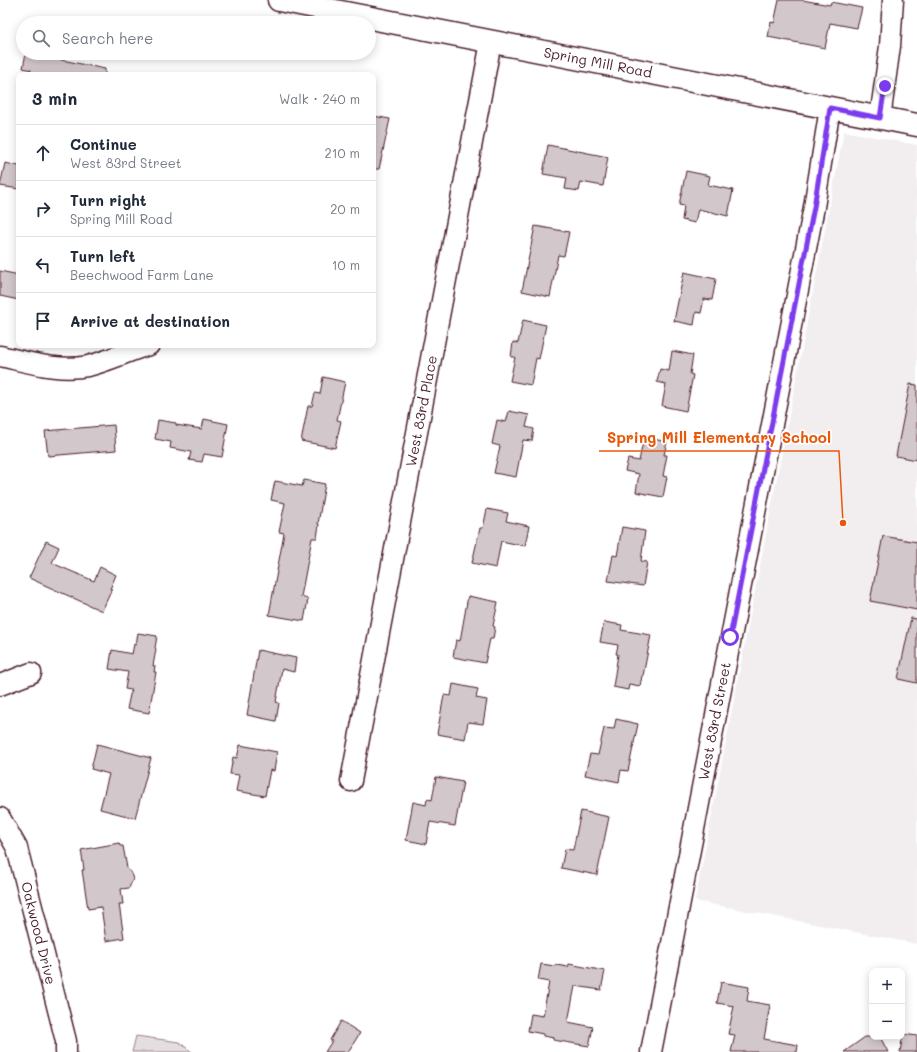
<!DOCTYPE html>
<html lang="en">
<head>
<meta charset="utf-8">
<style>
  :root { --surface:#fff; --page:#f6f6f7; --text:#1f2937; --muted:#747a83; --line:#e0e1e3 }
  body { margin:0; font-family:Mali,sans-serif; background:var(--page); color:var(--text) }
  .controls { position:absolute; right:12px; bottom:12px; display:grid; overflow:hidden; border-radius:8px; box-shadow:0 2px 10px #0003 }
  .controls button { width:36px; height:36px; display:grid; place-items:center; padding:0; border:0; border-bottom:1px solid var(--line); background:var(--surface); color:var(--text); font:20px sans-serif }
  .stop { position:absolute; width:12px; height:12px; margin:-9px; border:3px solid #7c3aed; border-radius:50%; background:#fff }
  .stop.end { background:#7c3aed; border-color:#fff; box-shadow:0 1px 4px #0008 }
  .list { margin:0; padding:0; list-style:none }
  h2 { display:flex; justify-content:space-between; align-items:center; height:52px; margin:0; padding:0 16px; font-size:17px }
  h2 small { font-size:13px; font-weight:400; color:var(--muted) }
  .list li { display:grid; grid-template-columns:26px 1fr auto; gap:12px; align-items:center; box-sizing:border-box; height:56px; padding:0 16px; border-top:1px solid var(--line) }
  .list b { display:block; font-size:15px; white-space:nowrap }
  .list p { margin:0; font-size:13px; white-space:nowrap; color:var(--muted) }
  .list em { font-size:13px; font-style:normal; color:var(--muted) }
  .icon { flex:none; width:22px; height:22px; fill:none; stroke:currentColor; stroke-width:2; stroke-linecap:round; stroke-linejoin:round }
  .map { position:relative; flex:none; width:917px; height:1052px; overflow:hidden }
  .search { position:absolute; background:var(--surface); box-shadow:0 2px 10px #0003; left:16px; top:16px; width:360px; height:44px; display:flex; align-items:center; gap:10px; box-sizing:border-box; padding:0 14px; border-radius:22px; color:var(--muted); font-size:15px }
  .panel { position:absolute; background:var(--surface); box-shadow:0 2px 10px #0003; left:16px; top:72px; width:360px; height:276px; border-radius:8px }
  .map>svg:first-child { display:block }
  .built { fill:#f2eeef }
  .green { fill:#e5dee0; stroke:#987e86 }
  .building { fill:#d2c7cb; stroke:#4a1f2b }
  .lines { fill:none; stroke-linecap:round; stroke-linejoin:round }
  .street-casing { stroke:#4a1f2b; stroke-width:23 }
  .secondary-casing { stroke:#4a1f2b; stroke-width:25 }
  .street { stroke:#fff; stroke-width:20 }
  .secondary { stroke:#fff; stroke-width:22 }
  .route { stroke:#7c3aed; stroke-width:5 }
  .labels { text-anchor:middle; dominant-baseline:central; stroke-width:3.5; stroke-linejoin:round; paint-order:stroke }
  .street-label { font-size:14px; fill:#4a1f2b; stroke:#fff }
  .leader { fill:none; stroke:#e8590c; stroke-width:1.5 }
  .callout-dot { fill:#e8590c; stroke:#fff; stroke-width:1.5 }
  .callout-label { font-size:15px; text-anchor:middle; font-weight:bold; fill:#e8590c; stroke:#fff; stroke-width:3.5; stroke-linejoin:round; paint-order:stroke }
</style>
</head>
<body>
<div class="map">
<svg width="917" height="1052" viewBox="0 0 917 1052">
  <rect width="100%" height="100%" fill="#fff"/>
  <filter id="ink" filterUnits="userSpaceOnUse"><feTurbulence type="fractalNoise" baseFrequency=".025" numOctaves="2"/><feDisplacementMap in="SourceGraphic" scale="8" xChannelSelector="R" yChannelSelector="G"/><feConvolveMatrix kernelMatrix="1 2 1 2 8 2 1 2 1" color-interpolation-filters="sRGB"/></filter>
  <g filter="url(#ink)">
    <path class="built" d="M 844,131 L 917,145 L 917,944 L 695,901 Z"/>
    <path class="green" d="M 136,1036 L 179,1042 L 192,1052 L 132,1052 Z"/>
    <g class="building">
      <path d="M 779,0 L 802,0 L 830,5 L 831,2 L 862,8 L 857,28 L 830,23 L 825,48 L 768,37 L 771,22 L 774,23 Z"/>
      <path d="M 26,53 L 49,53 L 48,57 L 105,69 L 105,75 L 29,75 L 31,70 L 23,68 Z"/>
      <path d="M 373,116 L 390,119 L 379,169 L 373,169 Z"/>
      <path d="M 548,145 L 608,157 L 603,186 L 581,182 L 579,191 L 565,189 L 567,178 L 543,174 Z"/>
      <path d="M 5,163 L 19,166 L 19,189 L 0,186 Z"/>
      <path d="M 686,171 L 710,176 L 708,185 L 733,190 L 728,216 L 698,209 L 695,223 L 682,220 L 684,206 L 679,205 Z"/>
      <path d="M 535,226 L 569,232 L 564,256 L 558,255 L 550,297 L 522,291 Z"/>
      <path d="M 0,271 L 19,275 L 19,300 L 0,296 Z"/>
      <path d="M 684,272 L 716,279 L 712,300 L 704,299 L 701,313 L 696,312 L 694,325 L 674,321 Z"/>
      <path d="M 523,320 L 546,325 L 539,359 L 536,358 L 531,385 L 510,381 L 515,357 L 511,357 L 513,342 L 518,343 Z"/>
      <path d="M 672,351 L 693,355 L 690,374 L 693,375 L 686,411 L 662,406 L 666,384 L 657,382 L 660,369 L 669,371 Z"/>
      <path d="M 323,377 L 345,382 L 337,420 L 341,421 L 335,448 L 301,441 L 308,406 L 312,406 L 315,393 L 320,394 Z"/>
      <path d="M 910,384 L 917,385 L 917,460 L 896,456 Z"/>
      <path d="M 509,411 L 529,415 L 526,427 L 534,429 L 532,441 L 523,440 L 516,477 L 494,473 L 500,446 L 492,444 L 497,420 L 506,422 Z"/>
      <path d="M 204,419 L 228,424 L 222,457 L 204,454 L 202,462 L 189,460 L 191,452 L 170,448 L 171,442 L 155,439 L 158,420 L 176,423 L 176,425 L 202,429 Z"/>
      <path d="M 114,425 L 116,450 L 48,456 L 45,431 Z"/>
      <path d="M 644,437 L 667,442 L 664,455 L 667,455 L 663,476 L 667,477 L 663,497 L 636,492 L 639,474 L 625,471 L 628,459 L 639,461 Z"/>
      <path d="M 304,480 L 325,484 L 318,524 L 319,524 L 317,538 L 312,538 L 301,597 L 308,599 L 304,621 L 269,615 L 284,533 L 279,532 L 285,503 L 271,500 L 275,481 L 302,486 Z"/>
      <path d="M 487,509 L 508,513 L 506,521 L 529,526 L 525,546 L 501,541 L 496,568 L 472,563 L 480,528 L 483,528 Z"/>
      <path d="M 622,527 L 645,531 L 641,561 L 647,562 L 643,586 L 608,581 L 613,555 L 617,556 Z"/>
      <path d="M 883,536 L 917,542 L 917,610 L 870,601 Z"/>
      <path d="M 46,541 L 59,547 L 52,563 L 94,581 L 100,567 L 116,575 L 110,589 L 112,589 L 102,611 L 29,578 Z"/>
      <path d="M 468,596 L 498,602 L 493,626 L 495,627 L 493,639 L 490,639 L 485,663 L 453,657 L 456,640 L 460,641 Z"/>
      <path d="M 911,618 L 917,619 L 917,683 L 898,679 Z"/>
      <path d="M 604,622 L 622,625 L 621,630 L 651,635 L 643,676 L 642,676 L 640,686 L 629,684 L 628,690 L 613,687 L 618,654 L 616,654 L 618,645 L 600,642 Z"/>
      <path d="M 138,633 L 157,636 L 155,648 L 156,649 L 153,666 L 155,666 L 154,672 L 156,672 L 149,713 L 127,709 L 131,690 L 125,689 L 128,672 L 109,669 L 112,650 L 132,654 L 134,644 L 136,645 Z"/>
      <path d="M 258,650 L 296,658 L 294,672 L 282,669 L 276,702 L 279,703 L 276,721 L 247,715 Z"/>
      <path d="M 453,684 L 478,689 L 476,698 L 487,700 L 483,724 L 468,722 L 465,739 L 437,734 L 444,695 L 451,696 Z"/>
      <path d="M 616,719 L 638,724 L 628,771 L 621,770 L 619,782 L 585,775 L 590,754 L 598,755 L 604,728 L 614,729 Z"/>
      <path d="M 97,744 L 151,758 L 135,818 L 100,809 L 109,774 L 91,769 Z"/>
      <path d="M 240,745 L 277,752 L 274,771 L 270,770 L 265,796 L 236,791 L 239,775 L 230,774 L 233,757 L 237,758 Z"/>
      <path d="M 436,777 L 463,782 L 455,826 L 430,822 L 426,844 L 406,840 L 413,802 L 426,805 L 427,799 L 432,800 Z"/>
      <path d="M 581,811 L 609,817 L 597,875 L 561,868 L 565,849 L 573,850 Z"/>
      <path d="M 119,843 L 120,846 L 123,846 L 127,868 L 131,873 L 133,879 L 129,888 L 121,889 L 123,904 L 119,904 L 124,938 L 106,941 L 101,907 L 88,909 L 82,870 L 84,870 L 81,850 Z"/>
      <path d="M 541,964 L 555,966 L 556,965 L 568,967 L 569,964 L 605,971 L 601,990 L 575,986 L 568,1022 L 593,1027 L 589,1046 L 553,1040 L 554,1038 L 543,1036 L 543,1034 L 528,1031 L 531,1014 L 543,1016 L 549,982 L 538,980 Z"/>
      <path d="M 721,982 L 749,987 L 747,1001 L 770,1005 L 764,1039 L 798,1045 L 797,1052 L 731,1052 L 735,1035 L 728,1034 L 734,1006 L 717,1003 Z"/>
      <path d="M 341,1021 L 360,1033 L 348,1052 L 325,1052 L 332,1041 L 330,1040 Z"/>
      <path d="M 903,1034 L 917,1036 L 917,1052 L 900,1052 Z"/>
      <path d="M 865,1037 L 880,1037 L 888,1052 L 844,1052 Z"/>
    </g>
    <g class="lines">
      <g class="street-casing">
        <g id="street">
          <path d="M 880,118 L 890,46 L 893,0"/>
          <path d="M 0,356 C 28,362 59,372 88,366 C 109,361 128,351 149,345"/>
          <path d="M 0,685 L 31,673"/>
          <path d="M 351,781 L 491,42"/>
          <path d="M 0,818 L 17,848 L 66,1041 L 66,1052"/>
          <path d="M 651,1052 L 814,207 L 830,108"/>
        </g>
      </g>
      <g class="secondary-casing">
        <path id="secondary" d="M 279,0 L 917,125"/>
      </g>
      <use href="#street" class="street"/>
      <use href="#secondary" class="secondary"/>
    </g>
  </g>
  <g class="lines" filter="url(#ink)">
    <path class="route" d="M 730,637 L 814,207 L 830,108 L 880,118 L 885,86"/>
  </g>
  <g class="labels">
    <g class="street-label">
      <text transform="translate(598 62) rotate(11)">Spring Mill Road</text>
      <text transform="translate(421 411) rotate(-79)">West 83rd Place</text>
      <text transform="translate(714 721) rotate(-79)">West 83rd Street</text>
      <text transform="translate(39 933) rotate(76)">Oakwood Drive</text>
    </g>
  </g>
  <path class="leader" d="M843 523L839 451H599"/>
  <circle class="callout-dot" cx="843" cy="523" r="4"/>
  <g class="callout-label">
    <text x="719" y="443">Spring Mill Elementary School</text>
  </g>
</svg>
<div class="controls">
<button>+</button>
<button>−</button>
</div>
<div class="stop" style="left:730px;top:637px"></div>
<div class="stop end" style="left:885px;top:86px"></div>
<div class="search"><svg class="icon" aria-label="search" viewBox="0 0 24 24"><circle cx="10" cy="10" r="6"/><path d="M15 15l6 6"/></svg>Search here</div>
<section class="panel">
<h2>3 min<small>Walk · 240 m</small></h2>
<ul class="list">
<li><svg class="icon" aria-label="ahead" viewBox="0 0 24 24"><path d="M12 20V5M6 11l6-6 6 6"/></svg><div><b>Continue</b><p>West 83rd Street</p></div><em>210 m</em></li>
<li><svg class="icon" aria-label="right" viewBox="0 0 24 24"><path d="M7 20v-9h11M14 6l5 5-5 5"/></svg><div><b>Turn right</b><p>Spring Mill Road</p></div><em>20 m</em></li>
<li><svg class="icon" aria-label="left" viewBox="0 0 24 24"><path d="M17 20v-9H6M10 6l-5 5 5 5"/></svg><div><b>Turn left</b><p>Beechwood Farm Lane</p></div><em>10 m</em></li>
<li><svg class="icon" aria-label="arrive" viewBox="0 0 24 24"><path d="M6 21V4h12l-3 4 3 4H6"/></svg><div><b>Arrive at destination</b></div></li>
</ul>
</section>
</div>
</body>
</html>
